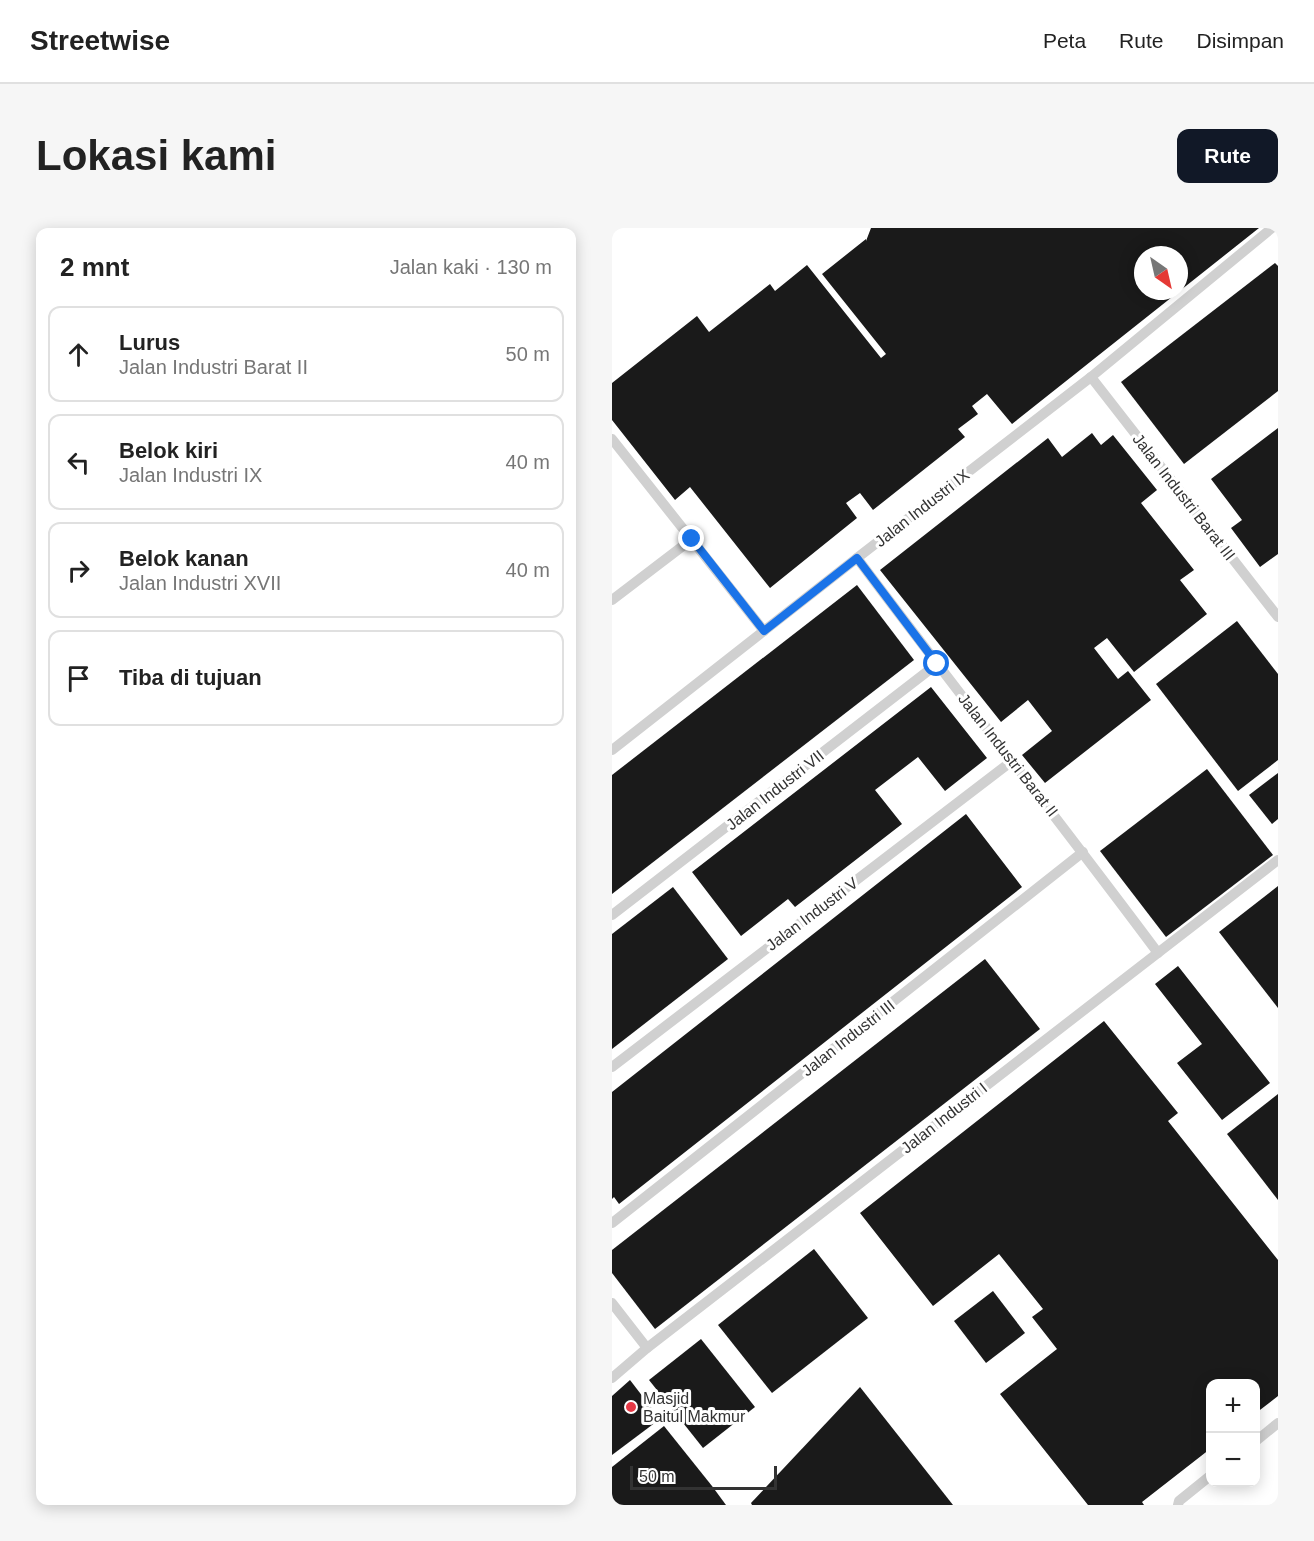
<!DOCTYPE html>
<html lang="id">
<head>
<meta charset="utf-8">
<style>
  :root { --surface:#fff; --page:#f6f6f6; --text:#222; --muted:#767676; --line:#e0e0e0; --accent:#111827 }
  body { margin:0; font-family:Helvetica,sans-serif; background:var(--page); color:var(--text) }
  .controls { position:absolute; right:18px; bottom:18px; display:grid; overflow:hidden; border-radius:12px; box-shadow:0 3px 15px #0003 }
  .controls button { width:54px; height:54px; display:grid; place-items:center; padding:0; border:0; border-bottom:2px solid var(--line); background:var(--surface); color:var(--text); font:30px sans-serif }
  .compass { position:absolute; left:522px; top:18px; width:54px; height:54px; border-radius:50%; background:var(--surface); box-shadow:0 3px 15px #0003; rotate:146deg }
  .scale { position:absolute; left:18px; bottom:15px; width:147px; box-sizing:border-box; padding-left:6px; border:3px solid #333; border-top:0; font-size:16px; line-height:21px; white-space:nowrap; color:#333; -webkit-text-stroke:4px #fff; paint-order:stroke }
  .stop { position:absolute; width:18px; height:18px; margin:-14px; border:4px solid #1a73e8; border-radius:50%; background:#fff }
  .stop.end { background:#1a73e8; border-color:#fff; box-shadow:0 2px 6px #0008 }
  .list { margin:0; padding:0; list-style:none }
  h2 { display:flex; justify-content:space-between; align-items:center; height:78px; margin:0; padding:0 24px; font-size:26px }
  h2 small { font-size:20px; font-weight:400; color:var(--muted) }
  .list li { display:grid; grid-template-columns:39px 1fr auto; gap:18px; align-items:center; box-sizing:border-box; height:96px; margin:0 12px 12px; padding:0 12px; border:2px solid var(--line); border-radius:12px }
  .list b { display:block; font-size:22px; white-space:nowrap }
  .list p { margin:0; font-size:20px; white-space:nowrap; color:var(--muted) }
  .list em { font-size:20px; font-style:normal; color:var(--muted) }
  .icon { flex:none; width:33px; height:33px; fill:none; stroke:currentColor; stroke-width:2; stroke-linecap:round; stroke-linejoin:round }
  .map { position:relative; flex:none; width:666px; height:1277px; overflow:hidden; border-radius:12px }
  header { display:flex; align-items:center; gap:36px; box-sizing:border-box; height:84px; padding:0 30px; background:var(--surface); border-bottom:2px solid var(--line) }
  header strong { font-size:28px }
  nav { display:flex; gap:33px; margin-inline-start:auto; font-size:21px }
  .intro { display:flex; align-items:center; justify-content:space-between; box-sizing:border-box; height:144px; padding:0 36px }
  h1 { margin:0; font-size:42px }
  .button { padding:15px 27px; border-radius:12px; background:var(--accent); color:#fff; font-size:21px; font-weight:700 }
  main { display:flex; gap:36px; padding:0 36px }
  aside { flex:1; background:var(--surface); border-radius:12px; box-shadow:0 3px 15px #0003 }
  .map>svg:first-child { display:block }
  .building { fill:#1a1a1a; fill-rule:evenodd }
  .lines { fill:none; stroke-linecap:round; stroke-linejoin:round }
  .lane { stroke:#d0d0d0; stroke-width:10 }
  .route { stroke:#1a73e8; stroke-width:8 }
  .poi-dot { fill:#e63946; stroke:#fff; stroke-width:2 }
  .labels { text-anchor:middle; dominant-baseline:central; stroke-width:6; stroke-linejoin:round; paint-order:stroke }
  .street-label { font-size:16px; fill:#333; stroke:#fff }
  .poi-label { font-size:16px; fill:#333; stroke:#fff; text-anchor:start }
</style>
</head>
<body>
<header>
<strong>Streetwise</strong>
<nav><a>Peta</a><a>Rute</a><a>Disimpan</a></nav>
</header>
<div class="intro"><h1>Lokasi kami</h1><a class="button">Rute</a></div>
<main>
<aside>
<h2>2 mnt<small>Jalan kaki · 130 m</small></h2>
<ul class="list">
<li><svg class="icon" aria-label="ahead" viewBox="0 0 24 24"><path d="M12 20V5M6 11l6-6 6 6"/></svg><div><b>Lurus</b><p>Jalan Industri Barat II</p></div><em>50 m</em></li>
<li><svg class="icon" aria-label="left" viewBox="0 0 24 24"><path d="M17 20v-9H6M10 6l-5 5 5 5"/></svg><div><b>Belok kiri</b><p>Jalan Industri IX</p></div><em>40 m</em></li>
<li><svg class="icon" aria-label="right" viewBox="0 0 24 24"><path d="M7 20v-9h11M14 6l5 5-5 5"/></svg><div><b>Belok kanan</b><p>Jalan Industri XVII</p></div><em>40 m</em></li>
<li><svg class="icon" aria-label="arrive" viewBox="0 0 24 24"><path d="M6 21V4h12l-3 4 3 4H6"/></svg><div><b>Tiba di tujuan</b></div></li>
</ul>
</aside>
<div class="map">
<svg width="666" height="1277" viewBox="0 0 666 1277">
  <rect width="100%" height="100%" fill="#fff"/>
  <g class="building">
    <path d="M 259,0 L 647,0 L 400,196 L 375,166 L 360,178 L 366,186 L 346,201 L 353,209 L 261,282 L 248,265 L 234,275 L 245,290 L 158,360 L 78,259 L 63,272 L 0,192 L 0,155 L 85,88 L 97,104 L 158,56 L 163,63 L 195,37 L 269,130 L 274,126 L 210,46 L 254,11 L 254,13 ZM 531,27 L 567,27 L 567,63 L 531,63 Z"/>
    <path d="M 663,35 L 666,38 L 666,163 L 572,236 L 509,154 Z"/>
    <path d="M 666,200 L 666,326 L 648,339 L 619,300 L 630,292 L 599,251 Z"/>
    <path d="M 480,205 L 489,217 L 501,207 L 545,262 L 529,275 L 582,342 L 568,352 L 595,386 L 522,444 L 495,410 L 482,420 L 506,451 L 516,443 L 539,472 L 433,555 L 410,527 L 440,503 L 416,472 L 389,494 L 268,342 L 436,210 L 450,229 Z"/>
    <path d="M 245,357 L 302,432 L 0,666 L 0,547 Z"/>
    <path d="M 625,393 L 666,446 L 666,532 L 626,563 L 544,456 Z"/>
    <path d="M 319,459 L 375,530 L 333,563 L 306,529 L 263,562 L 290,596 L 183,679 L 176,671 L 129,708 L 80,644 Z"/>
    <path d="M 595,541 L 661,627 L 554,709 L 488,623 Z"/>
    <path d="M 666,545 L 666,591 L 660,596 L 637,567 Z"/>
    <path d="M 354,586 L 410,659 L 7,976 L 2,969 L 0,971 L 0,864 Z"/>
    <path d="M 666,658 L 666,780 L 607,704 Z"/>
    <path d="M 61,659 L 116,731 L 0,821 L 0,706 Z"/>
    <path d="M 373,731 L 428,801 L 43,1101 L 0,1045 L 0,1022 Z"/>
    <path d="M 566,738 L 658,855 L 610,892 L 565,835 L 590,816 L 543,756 Z"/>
    <path d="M 492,793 L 566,885 L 556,893 L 666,1032 L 666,1168 L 644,1185 L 644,1156 L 598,1156 L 598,1221 L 530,1274 L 532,1277 L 476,1277 L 388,1166 L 445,1121 L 420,1089 L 431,1081 L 387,1026 L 321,1078 L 248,985 Z"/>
    <path d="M 666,866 L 666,972 L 615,906 Z"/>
    <path d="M 202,1021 L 256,1090 L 160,1165 L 106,1097 Z"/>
    <path d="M 381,1063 L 413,1105 L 374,1135 L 342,1093 Z"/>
    <path d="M 89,1111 L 143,1179 L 91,1220 L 37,1152 Z"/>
    <path d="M 18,1152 L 48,1191 L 0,1227 L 0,1168 Z"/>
    <path d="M 248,1159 L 341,1277 L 140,1277 L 139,1275 Z"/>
    <path d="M 52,1198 L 100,1258 L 114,1277 L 0,1277 L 0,1239 Z"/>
  </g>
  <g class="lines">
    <g class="lane">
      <path d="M 479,149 L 666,389"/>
      <path d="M 0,211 L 152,403"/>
      <path d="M 245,330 C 344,462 447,592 546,725"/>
      <path d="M 0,372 L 80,311"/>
      <path d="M 0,522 L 245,330 L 479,149 L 660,0"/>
      <path d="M 0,687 L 325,436"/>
      <path d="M 0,839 L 400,533"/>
      <path d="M 0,995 L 471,624"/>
      <path d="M 0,1075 L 35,1120"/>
      <path d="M 0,1150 L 35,1120 L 666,632"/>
      <path d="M 644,1213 L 666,1195"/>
      <path d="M 566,1277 L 567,1273 L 598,1248"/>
    </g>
  </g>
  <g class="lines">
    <path class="route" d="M 80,311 L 152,403 L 245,330 L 325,436"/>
  </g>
  <circle class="poi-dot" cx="19" cy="1179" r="6"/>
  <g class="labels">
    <g class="street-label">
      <text transform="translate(572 269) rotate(52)">Jalan Industri Barat III</text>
      <text transform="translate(310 280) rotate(-38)">Jalan Industri IX</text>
      <text transform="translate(396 527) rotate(52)">Jalan Industri Barat II</text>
      <text transform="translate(163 562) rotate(-38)">Jalan Industri VII</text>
      <text transform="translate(200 686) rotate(-37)">Jalan Industri V</text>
      <text transform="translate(236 810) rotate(-38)">Jalan Industri III</text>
      <text transform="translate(332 890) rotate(-38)">Jalan Industri I</text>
    </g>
    <g class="poi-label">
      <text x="31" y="1170">Masjid<tspan x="31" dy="18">Baitul Makmur</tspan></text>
    </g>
  </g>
</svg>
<div class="controls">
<button>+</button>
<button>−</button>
</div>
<svg class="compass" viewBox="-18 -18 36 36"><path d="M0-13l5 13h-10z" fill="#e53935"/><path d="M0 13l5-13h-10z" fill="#767676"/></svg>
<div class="scale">50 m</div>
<div class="stop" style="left:325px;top:436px"></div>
<div class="stop end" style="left:80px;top:311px"></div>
</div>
</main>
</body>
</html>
